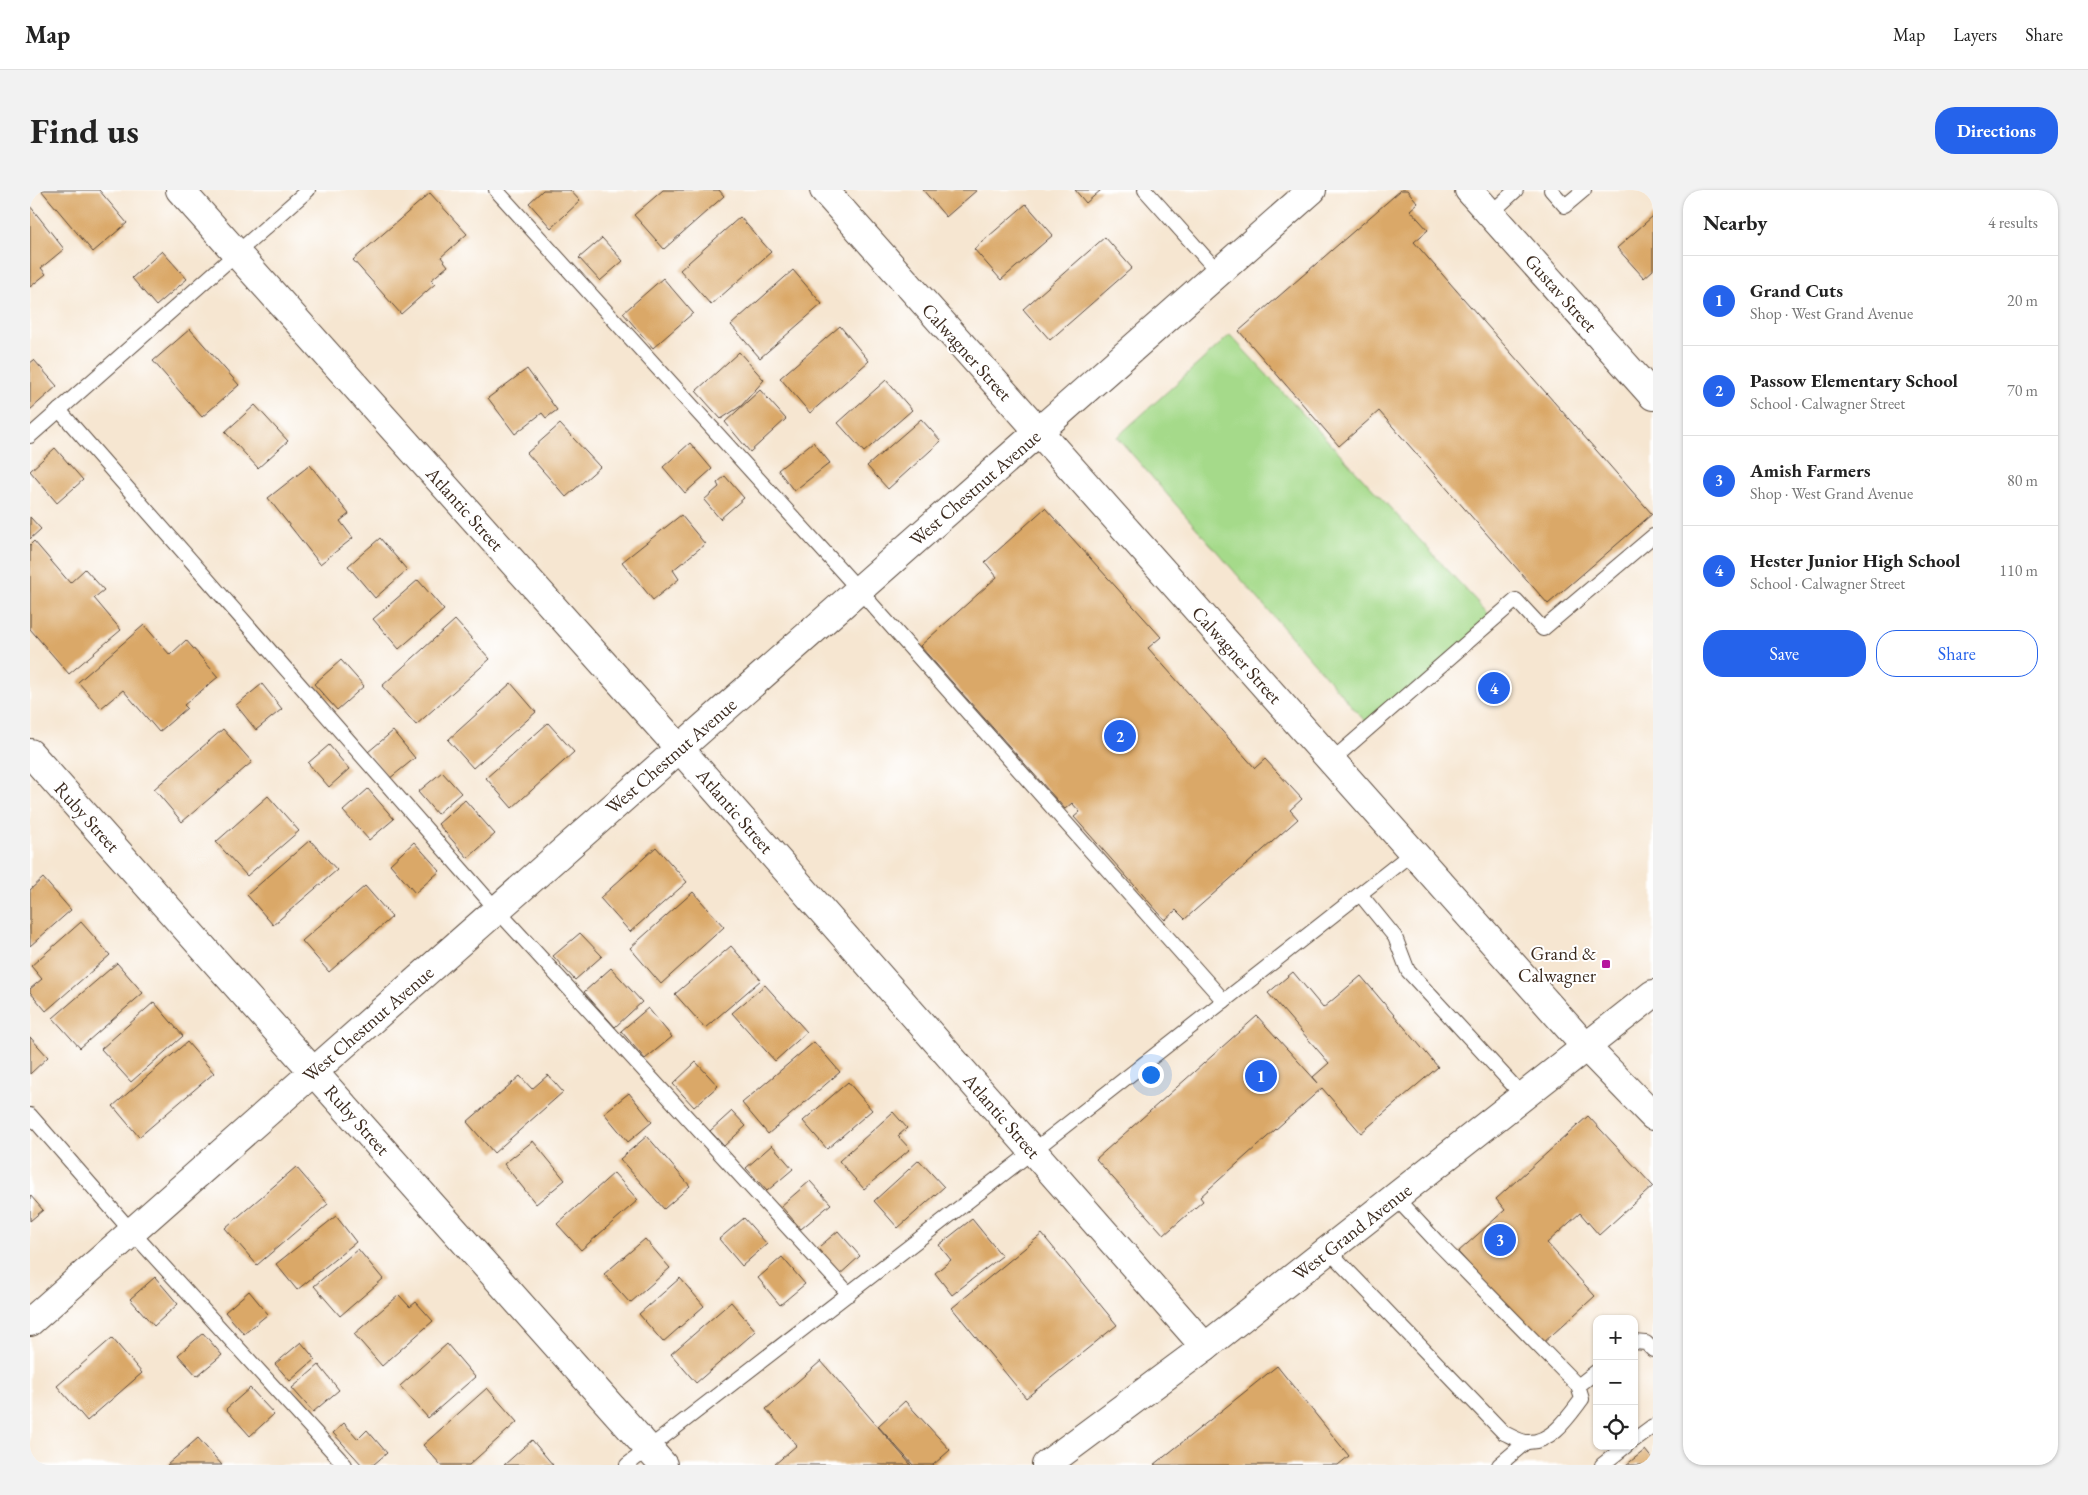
<!DOCTYPE html>
<html lang="en">
<head>
<meta charset="utf-8">
<style>
  :root { --surface:#fff; --page:#f2f2f2; --text:#222; --muted:#767676; --line:#e0e0e0; --accent:#2563eb }
  body { margin:0; font-family:"EB Garamond",serif; background:var(--page); color:var(--text) }
  .controls { position:absolute; right:15px; bottom:15px; display:grid; overflow:hidden; border-radius:10px; box-shadow:0 1px 4px #0004 }
  .controls button { width:45px; height:45px; display:grid; place-items:center; padding:0; border:0; border-bottom:1px solid var(--line); background:var(--surface); color:var(--text); font:25px sans-serif }
  .you { position:absolute; left:1120px; top:884px; width:18px; height:18px; margin:-12px; border:4px solid #fff; border-radius:50%; background:#1a73e8; box-shadow:0 0 0 8px #1a73e833 }
  .badge { display:grid; place-items:center; width:32px; height:32px; border-radius:50%; background:var(--accent); color:#fff; font-size:16px; font-weight:700 }
  .pin { position:absolute; translate:-50% -50%; border:2px solid #fff; box-shadow:0 1px 5px #0006 }
  .list { margin:0; padding:0; list-style:none }
  h2 { display:flex; justify-content:space-between; align-items:center; height:65px; margin:0; padding:0 20px; font-size:21px }
  h2 small { font-size:16px; font-weight:400; color:var(--muted) }
  .list li { display:grid; grid-template-columns:32px 1fr auto; gap:15px; align-items:center; box-sizing:border-box; height:90px; padding:0 20px; border-top:1px solid var(--line) }
  .list b { display:block; font-size:19px; white-space:nowrap }
  .list p { margin:0; font-size:16px; white-space:nowrap; color:var(--muted) }
  .list em { font-size:16px; font-style:normal; color:var(--muted) }
  .actions { display:flex; gap:10px; padding:15px 20px }
  .actions a { flex:1; padding:11px 0; border:1px solid var(--accent); border-radius:20px; text-align:center; font-size:18px; color:var(--accent) }
  .actions .main { background:var(--accent); color:#fff }
  .icon { flex:none; width:28px; height:28px; fill:none; stroke:currentColor; stroke-width:2; stroke-linecap:round; stroke-linejoin:round }
  .map { position:relative; flex:none; width:1623px; height:1275px; overflow:hidden; border-radius:20px }
  header { display:flex; align-items:center; gap:30px; box-sizing:border-box; height:70px; padding:0 25px; background:var(--surface); border-bottom:1px solid var(--line) }
  header strong { font-size:24px }
  nav { display:flex; gap:28px; margin-inline-start:auto; font-size:18px }
  .intro { display:flex; align-items:center; justify-content:space-between; box-sizing:border-box; height:120px; padding:0 30px }
  h1 { margin:0; font-size:35px }
  .button { padding:12px 22px; border-radius:20px; background:var(--accent); color:#fff; font-size:18px; font-weight:700 }
  main { display:flex; gap:30px; padding:0 30px }
  aside { flex:1; background:var(--surface); border-radius:20px; box-shadow:0 1px 4px #0004 }
  .map>svg:first-child { display:block }
  .green { fill:#a5da8a; stroke:#708254 }
  .building { fill:#daa868 }
  .lines { fill:none; stroke-linecap:round; stroke-linejoin:round }
  .service-casing { stroke:#574639; stroke-width:16 }
  .minor-casing { stroke:#574639; stroke-width:30 }
  .secondary-casing { stroke:#574639; stroke-width:30 }
  .service { stroke:#fff; stroke-width:14 }
  .minor { stroke:#fff; stroke-width:28 }
  .secondary { stroke:#fff; stroke-width:28 }
  .poi-dot { fill:#b5179e; stroke:#fff; stroke-width:2 }
  .labels { text-anchor:middle; dominant-baseline:central; stroke-width:4; stroke-linejoin:round; paint-order:stroke }
  .street-label { font-size:19px; fill:#3b2a1e; stroke:#fff }
  .poi-label { font-size:19px; fill:#3b2a1e; stroke:#fff; text-anchor:end }
</style>
</head>
<body>
<header>
<strong>Map</strong>
<nav><a>Map</a><a>Layers</a><a>Share</a></nav>
</header>
<div class="intro"><h1>Find us</h1><a class="button">Directions</a></div>
<main>
<div class="map">
<svg width="1623" height="1275" viewBox="0 0 1623 1275">
  <rect width="100%" height="100%" fill="#fff"/>
  <filter id="ink" filterUnits="userSpaceOnUse"><feTurbulence type="fractalNoise" baseFrequency=".02" numOctaves="2"/><feDisplacementMap in="SourceGraphic" scale="10" xChannelSelector="R" yChannelSelector="G"/><feConvolveMatrix kernelMatrix="1 2 1 2 8 2 1 2 1" color-interpolation-filters="sRGB"/></filter>
  <filter id="wash" filterUnits="userSpaceOnUse"><feTurbulence type="fractalNoise" baseFrequency=".0096" numOctaves="4" result="noise"/><feDisplacementMap in="SourceGraphic" scale="20" xChannelSelector="R" yChannelSelector="G"/><feGaussianBlur stdDeviation="1.12" result="paint"/><feColorMatrix in="noise" values="0 0 0 0 0 0 0 0 0 0 0 0 0 0 0 0 0 1.4 0 .05"/><feComposite in="paint" operator="in"/></filter>
  <g filter="url(#wash)">
    <rect width="100%" height="100%" fill="#f6e6d1"/>
    <path class="green" d="M 1200,145 L 1464,430 L 1340,537 L 1087,247 Z"/>
    <g id="blocks">
      <g class="building">
        <path d="M 11,0 L 69,0 L 97,33 L 63,62 Z"/>
        <path d="M 513,0 L 540,0 L 550,11 L 521,38 L 499,13 Z"/>
        <path d="M 633,0 L 689,0 L 694,6 L 634,59 L 604,25 Z"/>
        <path d="M 893,0 L 947,0 L 916,27 Z"/>
        <path d="M 1045,0 L 1071,0 L 1056,13 Z"/>
        <path d="M 1371,0 L 1377,0 L 1388,13 L 1380,20 L 1398,40 L 1384,52 L 1622,324 L 1518,414 L 1349,221 L 1309,256 L 1209,141 Z"/>
        <path d="M 400,3 L 437,44 L 411,67 L 418,76 L 401,90 L 405,94 L 371,124 L 323,70 Z"/>
        <path d="M 996,14 L 1023,45 L 971,90 L 944,59 Z"/>
        <path d="M 0,16 L 34,59 L 11,78 L 16,84 L 0,97 Z"/>
        <path d="M 1623,26 L 1623,80 L 1614,88 L 1587,58 Z"/>
        <path d="M 710,27 L 741,62 L 681,115 L 650,80 Z"/>
        <path d="M 1075,47 L 1102,78 L 1020,150 L 993,119 Z"/>
        <path d="M 572,48 L 593,71 L 570,91 L 549,68 Z"/>
        <path d="M 132,61 L 157,89 L 126,116 L 102,88 Z"/>
        <path d="M 763,80 L 792,114 L 730,168 L 701,135 Z"/>
        <path d="M 633,88 L 663,123 L 623,158 L 593,123 Z"/>
        <path d="M 810,136 L 839,171 L 780,223 L 750,188 Z"/>
        <path d="M 160,139 L 209,195 L 172,227 L 123,171 Z"/>
        <path d="M 709,162 L 734,190 L 711,216 L 691,229 L 666,201 Z"/>
        <path d="M 4,170 L 27,196 L 0,220 L 0,173 Z"/>
        <path d="M 497,179 L 527,220 L 516,228 L 512,223 L 485,244 L 458,208 Z"/>
        <path d="M 856,190 L 882,220 L 834,262 L 808,233 Z"/>
        <path d="M 730,200 L 756,229 L 720,262 L 695,232 Z"/>
        <path d="M 225,215 L 258,251 L 228,278 L 195,242 Z"/>
        <path d="M 891,229 L 911,251 L 858,299 L 837,276 Z"/>
        <path d="M 530,234 L 570,277 L 536,307 L 497,263 Z"/>
        <path d="M 783,252 L 800,273 L 764,301 L 748,280 Z"/>
        <path d="M 660,253 L 682,279 L 655,303 L 633,277 Z"/>
        <path d="M 25,258 L 53,290 L 27,313 L 0,281 Z"/>
        <path d="M 280,275 L 319,324 L 310,331 L 323,348 L 290,374 L 238,308 Z"/>
        <path d="M 695,286 L 714,308 L 690,329 L 674,310 L 689,297 L 687,293 Z"/>
        <path d="M 1015,318 L 1131,447 L 1118,458 L 1225,578 L 1235,569 L 1272,609 L 1260,620 L 1268,629 L 1155,729 L 1146,720 L 1135,730 L 1044,627 L 1050,622 L 1042,613 L 1035,619 L 890,456 L 967,387 L 955,372 Z"/>
        <path d="M 651,325 L 675,354 L 643,380 L 649,389 L 623,410 L 592,372 Z"/>
        <path d="M 0,327 L 11,339 L 0,349 Z"/>
        <path d="M 350,348 L 377,380 L 345,408 L 318,376 Z"/>
        <path d="M 4,351 L 40,393 L 55,379 L 74,400 L 64,408 L 91,440 L 39,484 L 0,439 L 0,355 Z"/>
        <path d="M 388,390 L 414,420 L 369,459 L 343,429 Z"/>
        <path d="M 425,430 L 460,469 L 386,535 L 352,496 Z"/>
        <path d="M 114,435 L 140,465 L 156,450 L 188,487 L 154,515 L 157,518 L 129,542 L 93,500 L 71,518 L 48,492 Z"/>
        <path d="M 311,470 L 334,496 L 307,520 L 284,494 Z"/>
        <path d="M 481,493 L 506,522 L 443,578 L 418,550 Z"/>
        <path d="M 232,494 L 252,519 L 226,540 L 206,515 Z"/>
        <path d="M 518,533 L 544,562 L 482,618 L 456,588 Z"/>
        <path d="M 193,539 L 222,572 L 152,632 L 124,599 Z"/>
        <path d="M 363,541 L 385,568 L 359,589 L 338,562 Z"/>
        <path d="M 299,555 L 319,579 L 299,597 L 278,573 Z"/>
        <path d="M 412,582 L 431,603 L 407,624 L 388,602 Z"/>
        <path d="M 338,599 L 364,629 L 339,650 L 313,621 Z"/>
        <path d="M 238,606 L 269,641 L 217,686 L 186,652 Z"/>
        <path d="M 435,610 L 465,644 L 438,668 L 408,634 Z"/>
        <path d="M 280,650 L 307,680 L 243,735 L 217,705 Z"/>
        <path d="M 384,652 L 410,681 L 385,703 L 360,674 Z"/>
        <path d="M 626,657 L 657,692 L 600,742 L 570,708 Z"/>
        <path d="M 13,688 L 41,720 L 0,756 L 0,700 Z"/>
        <path d="M 335,696 L 362,727 L 299,782 L 272,751 Z"/>
        <path d="M 663,702 L 694,737 L 631,794 L 600,758 Z"/>
        <path d="M 51,732 L 80,765 L 16,821 L 0,802 L 0,799 L 12,789 L 1,776 Z"/>
        <path d="M 550,743 L 572,766 L 545,790 L 523,766 Z"/>
        <path d="M 701,756 L 731,790 L 675,838 L 645,804 Z"/>
        <path d="M 87,773 L 113,803 L 50,858 L 23,828 Z"/>
        <path d="M 581,778 L 612,812 L 585,837 L 554,802 Z"/>
        <path d="M 1263,782 L 1293,818 L 1331,786 L 1408,877 L 1331,943 L 1292,898 L 1170,1007 L 1173,1011 L 1134,1045 L 1066,969 L 1227,826 L 1288,893 L 1283,887 L 1299,873 L 1238,803 Z"/>
        <path d="M 735,795 L 777,842 L 745,871 L 702,823 Z"/>
        <path d="M 124,812 L 153,846 L 101,892 L 71,859 Z"/>
        <path d="M 618,818 L 642,847 L 615,869 L 591,841 Z"/>
        <path d="M 0,847 L 18,867 L 0,884 Z"/>
        <path d="M 157,852 L 184,883 L 109,947 L 83,916 Z"/>
        <path d="M 784,852 L 810,882 L 738,944 L 712,913 Z"/>
        <path d="M 666,872 L 688,896 L 664,917 L 643,894 Z"/>
        <path d="M 518,885 L 533,902 L 464,963 L 437,932 L 490,886 L 502,899 Z"/>
        <path d="M 818,892 L 842,920 L 797,959 L 773,931 Z"/>
        <path d="M 599,903 L 622,932 L 598,952 L 574,923 Z"/>
        <path d="M 702,921 L 716,936 L 694,956 L 680,941 Z"/>
        <path d="M 863,922 L 877,938 L 868,946 L 880,959 L 834,999 L 809,971 Z"/>
        <path d="M 1558,926 L 1623,996 L 1569,1045 L 1550,1023 L 1517,1053 L 1565,1106 L 1512,1154 L 1428,1062 L 1475,1020 L 1466,1009 Z"/>
        <path d="M 617,946 L 660,996 L 634,1019 L 590,969 Z"/>
        <path d="M 503,951 L 535,990 L 506,1014 L 474,974 Z"/>
        <path d="M 742,955 L 763,979 L 737,1001 L 716,978 Z"/>
        <path d="M 889,970 L 914,997 L 868,1038 L 844,1011 Z"/>
        <path d="M 266,977 L 298,1014 L 227,1075 L 195,1038 Z"/>
        <path d="M 584,983 L 608,1010 L 551,1060 L 527,1034 Z"/>
        <path d="M 780,991 L 801,1014 L 771,1039 L 751,1016 Z"/>
        <path d="M 0,1005 L 13,1020 L 0,1031 Z"/>
        <path d="M 306,1026 L 326,1052 L 267,1100 L 246,1074 Z"/>
        <path d="M 714,1028 L 737,1054 L 712,1076 L 689,1049 Z"/>
        <path d="M 942,1029 L 972,1066 L 922,1105 L 905,1083 L 921,1070 L 909,1055 Z"/>
        <path d="M 808,1041 L 830,1066 L 807,1087 L 784,1061 Z"/>
        <path d="M 1012,1044 L 1087,1135 L 996,1208 L 922,1118 Z"/>
        <path d="M 615,1049 L 640,1078 L 600,1113 L 574,1084 Z"/>
        <path d="M 328,1059 L 353,1089 L 310,1126 L 284,1096 Z"/>
        <path d="M 752,1067 L 775,1094 L 750,1115 L 728,1088 Z"/>
        <path d="M 125,1087 L 148,1114 L 124,1136 L 100,1109 Z"/>
        <path d="M 650,1088 L 674,1116 L 633,1152 L 609,1124 Z"/>
        <path d="M 219,1101 L 238,1124 L 214,1144 L 195,1122 Z"/>
        <path d="M 369,1105 L 380,1117 L 386,1112 L 403,1131 L 352,1176 L 324,1144 Z"/>
        <path d="M 701,1112 L 726,1141 L 666,1193 L 641,1164 Z"/>
        <path d="M 173,1143 L 192,1165 L 167,1186 L 148,1165 Z"/>
        <path d="M 82,1148 L 112,1183 L 57,1231 L 27,1196 Z"/>
        <path d="M 271,1152 L 285,1169 L 260,1191 L 245,1174 Z"/>
        <path d="M 417,1154 L 445,1187 L 398,1228 L 370,1196 Z"/>
        <path d="M 791,1171 L 881,1275 L 744,1275 L 767,1255 L 736,1219 Z"/>
        <path d="M 289,1175 L 309,1200 L 283,1222 L 262,1198 Z"/>
        <path d="M 1247,1176 L 1319,1266 L 1308,1275 L 1124,1275 Z"/>
        <path d="M 220,1198 L 244,1224 L 220,1246 L 196,1219 Z"/>
        <path d="M 457,1198 L 487,1232 L 439,1275 L 411,1275 L 393,1255 Z"/>
        <path d="M 875,1211 L 920,1260 L 903,1275 L 883,1275 L 848,1236 Z"/>
        <path d="M 314,1233 L 328,1249 L 337,1240 L 357,1263 L 343,1275 L 332,1275 L 303,1243 Z"/>
        <path d="M 168,1248 L 192,1275 L 137,1275 Z"/>
        <path d="M 502,1250 L 523,1275 L 474,1275 Z"/>
        <path d="M 1615,1260 L 1623,1270 L 1623,1275 L 1596,1275 Z"/>
      </g>
    </g>
  </g>
  <g filter="url(#ink)">
    <use href="#blocks" fill-opacity="0" stroke="#574639" stroke-width="1"/>
    <g class="lines">
      <g class="service-casing">
        <g id="service">
          <path d="M 466,0 L 829,400 L 1194,811"/>
          <path d="M 1115,0 L 1189,83"/>
          <path d="M 1521,0 L 1535,16 L 1554,0"/>
          <path d="M 1460,24 L 1486,0"/>
          <path d="M 29,220 L 467,720 L 819,1104"/>
          <path d="M 0,246 L 278,0"/>
          <path d="M 1301,571 L 1486,410 L 1513,439 L 1623,346"/>
          <path d="M 1330,704 L 1365,747 L 1378,781 L 1493,906"/>
          <path d="M 0,925 L 102,1042 L 315,1275"/>
          <path d="M 1298,1060 L 1474,1243 C 1481,1246 1490,1252 1497,1252 C 1522,1253 1539,1226 1552,1209 L 1548,1196 L 1406,1051 L 1365,1007"/>
          <path d="M 1604,1152 L 1616,1153 L 1623,1160"/>
          <path d="M 1548,1196 L 1567,1181"/>
          <path d="M 1604,1250 L 1623,1236"/>
          <path d="M 597,1275 L 1003,961 L 1382,663"/>
          <path d="M 1469,1275 L 1496,1252"/>
          <path d="M 1572,1275 L 1596,1256"/>
        </g>
      </g>
      <g class="minor-casing">
        <g id="minor">
          <path d="M 150,0 L 650,559 L 1175,1157"/>
          <path d="M 794,0 L 1556,857 L 1623,926"/>
          <path d="M 1439,0 L 1623,206"/>
          <path d="M 0,563 L 633,1275"/>
          <path d="M 0,1132 L 1282,0"/>
        </g>
      </g>
      <g class="secondary-casing">
        <path id="secondary" d="M 1016,1275 L 1175,1157 L 1623,804"/>
      </g>
      <use href="#service" class="service"/>
      <use href="#minor" class="minor"/>
      <use href="#secondary" class="secondary"/>
    </g>
  </g>
  <rect class="poi-dot" x="1571" y="769" width="10" height="10" rx="2.5"/>
  <g class="labels">
    <g class="street-label">
      <text transform="translate(1531 103) rotate(48)">Gustav Street</text>
      <text transform="translate(937 162) rotate(48)">Calwagner Street</text>
      <text transform="translate(945 298) rotate(-41)">West Chestnut Avenue</text>
      <text transform="translate(435 319) rotate(48)">Atlantic Street</text>
      <text transform="translate(1207 465) rotate(48)">Calwagner Street</text>
      <text transform="translate(641 566) rotate(-41)">West Chestnut Avenue</text>
      <text transform="translate(705 621) rotate(49)">Atlantic Street</text>
      <text transform="translate(57 627) rotate(48)">Ruby Street</text>
      <text transform="translate(338 834) rotate(-41)">West Chestnut Avenue</text>
      <text transform="translate(972 926) rotate(49)">Atlantic Street</text>
      <text transform="translate(327 930) rotate(48)">Ruby Street</text>
      <text transform="translate(1322 1042) rotate(-38)">West Grand Avenue</text>
    </g>
    <g class="poi-label">
      <text x="1566" y="763">Grand &amp;<tspan x="1566" dy="22">Calwagner</tspan></text>
    </g>
  </g>
</svg>
<div class="controls">
<button>+</button>
<button>−</button>
<button><svg class="icon" aria-label="locate" viewBox="0 0 24 24"><circle cx="12" cy="12" r="6"/><path d="M12 2v4M12 18v4M2 12h4M18 12h4"/></svg></button>
</div>
<div class="you"></div>
<div class="pin badge" style="left:1231px;top:886px">1</div>
<div class="pin badge" style="left:1090px;top:546px">2</div>
<div class="pin badge" style="left:1470px;top:1050px">3</div>
<div class="pin badge" style="left:1464px;top:498px">4</div>
</div>
<aside>
<h2>Nearby<small>4 results</small></h2>
<ul class="list">
<li><span class="badge">1</span><div><b>Grand Cuts</b><p>Shop · West Grand Avenue</p></div><em>20 m</em></li>
<li><span class="badge">2</span><div><b>Passow Elementary School</b><p>School · Calwagner Street</p></div><em>70 m</em></li>
<li><span class="badge">3</span><div><b>Amish Farmers</b><p>Shop · West Grand Avenue</p></div><em>80 m</em></li>
<li><span class="badge">4</span><div><b>Hester Junior High School</b><p>School · Calwagner Street</p></div><em>110 m</em></li>
</ul>
<div class="actions"><a class="main">Save</a><a>Share</a></div>
</aside>
</main>
</body>
</html>
